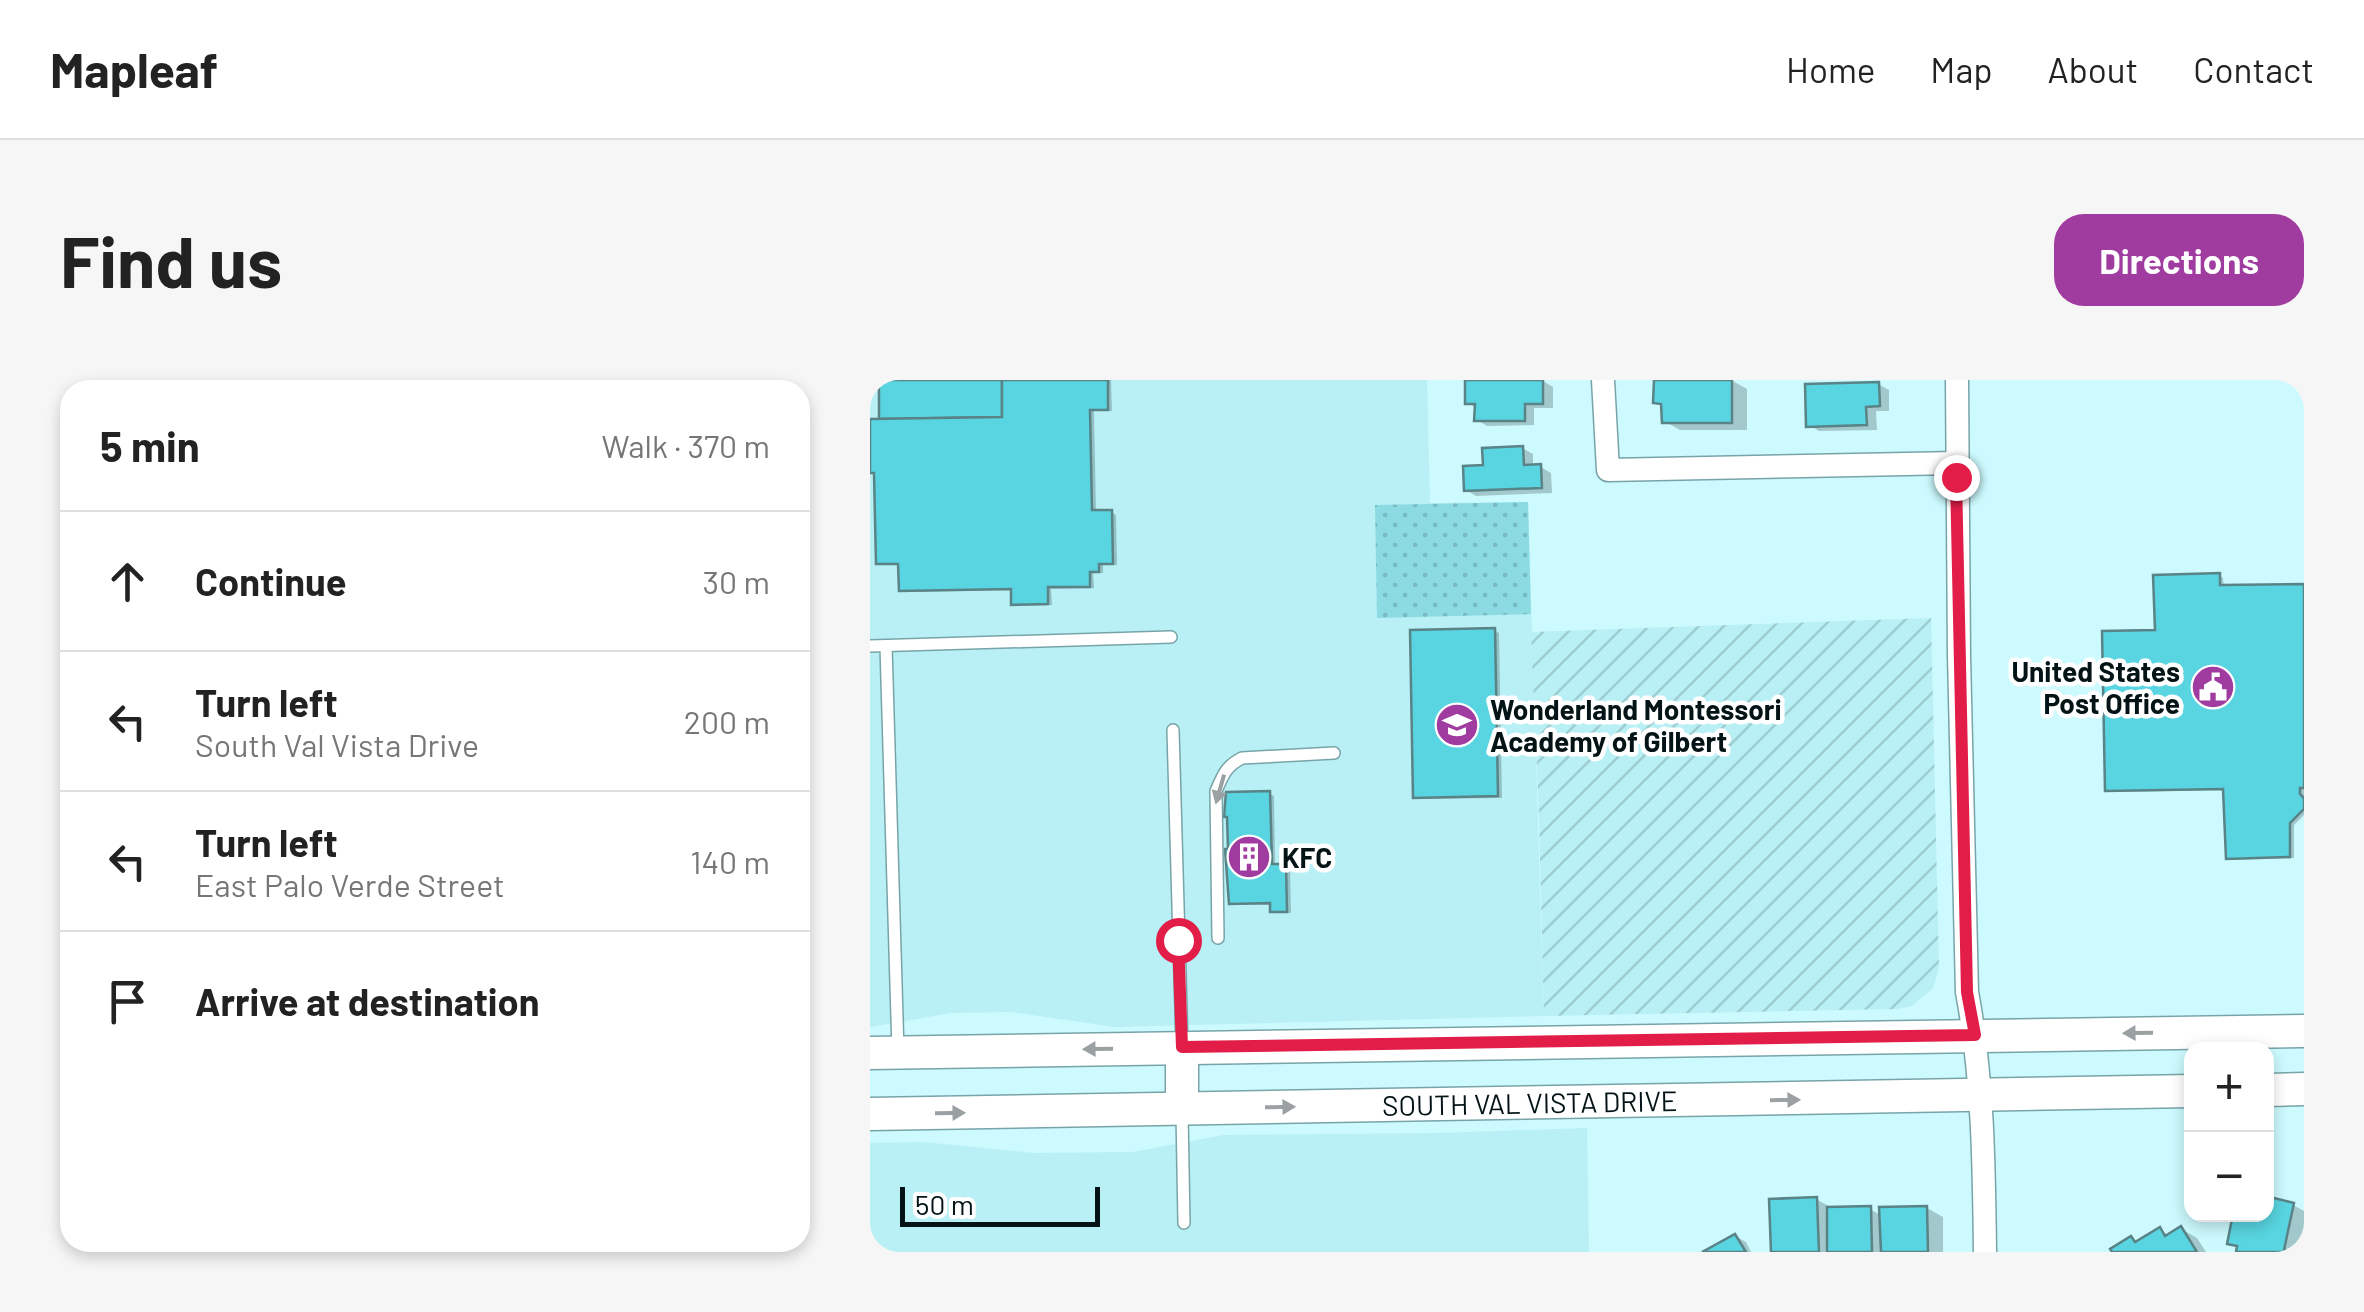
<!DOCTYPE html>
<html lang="en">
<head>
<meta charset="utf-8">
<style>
  :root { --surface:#fff; --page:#f6f6f6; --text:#222; --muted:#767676; --line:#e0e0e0; --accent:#a03ba0 }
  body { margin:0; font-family:Barlow,sans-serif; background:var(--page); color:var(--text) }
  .controls { position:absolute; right:30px; bottom:30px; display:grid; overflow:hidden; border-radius:20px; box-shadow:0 5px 15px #0003 }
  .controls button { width:90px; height:90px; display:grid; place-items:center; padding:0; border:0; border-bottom:2px solid var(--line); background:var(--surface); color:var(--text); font:50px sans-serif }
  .scale { position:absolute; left:30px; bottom:25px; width:200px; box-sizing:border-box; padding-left:10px; border:5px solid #041416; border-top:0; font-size:28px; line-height:35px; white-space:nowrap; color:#041416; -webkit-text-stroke:8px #fff; paint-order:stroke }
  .stop { position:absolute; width:30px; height:30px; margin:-22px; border:8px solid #e11d48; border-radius:50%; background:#fff }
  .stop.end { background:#e11d48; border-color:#fff; box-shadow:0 2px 10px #0008 }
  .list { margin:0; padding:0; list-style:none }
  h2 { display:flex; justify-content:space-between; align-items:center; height:130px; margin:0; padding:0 40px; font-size:42px }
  h2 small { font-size:32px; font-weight:400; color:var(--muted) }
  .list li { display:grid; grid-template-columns:65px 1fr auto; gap:30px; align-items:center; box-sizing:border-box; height:140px; padding:0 40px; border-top:2px solid var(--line) }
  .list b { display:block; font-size:38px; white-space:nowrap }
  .list p { margin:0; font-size:32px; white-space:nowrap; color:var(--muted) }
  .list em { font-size:32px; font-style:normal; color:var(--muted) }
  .icon { flex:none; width:55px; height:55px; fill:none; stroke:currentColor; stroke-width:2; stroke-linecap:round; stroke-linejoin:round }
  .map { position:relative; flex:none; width:1434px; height:872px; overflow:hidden; border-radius:30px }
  header { display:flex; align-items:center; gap:60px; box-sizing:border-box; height:140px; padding:0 50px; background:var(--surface); border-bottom:2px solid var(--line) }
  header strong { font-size:48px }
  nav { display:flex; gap:55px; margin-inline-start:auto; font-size:35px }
  .intro { display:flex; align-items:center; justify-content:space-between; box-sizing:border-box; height:240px; padding:0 60px }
  h1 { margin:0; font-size:70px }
  .button { padding:25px 45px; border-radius:30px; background:var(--accent); color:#fff; font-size:35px; font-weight:700 }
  main { display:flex; gap:60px; padding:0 60px }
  aside { flex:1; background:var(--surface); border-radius:30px; box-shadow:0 5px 15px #0003 }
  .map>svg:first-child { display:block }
  .built { fill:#b8f0f5 }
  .industrial { fill:url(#industrial-furrows) }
  .park { fill:url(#park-dots) }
  .shadow { fill:#0003 }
  .building { fill:#58d5e0; stroke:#598387; stroke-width:2.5 }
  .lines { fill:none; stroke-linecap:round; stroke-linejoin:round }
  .lane-casing { stroke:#78a4a8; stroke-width:14 }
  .street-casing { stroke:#78a4a8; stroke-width:25 }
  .secondary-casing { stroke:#78a4a8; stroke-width:35 }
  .lane { stroke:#fff; stroke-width:11 }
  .street { stroke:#fff; stroke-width:22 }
  .secondary { stroke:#fff; stroke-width:32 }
  .oneway { fill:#9ba1a2 }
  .route { stroke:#e11d48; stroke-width:12 }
  .labels { text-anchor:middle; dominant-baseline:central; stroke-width:9; stroke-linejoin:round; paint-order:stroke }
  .poi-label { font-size:28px; font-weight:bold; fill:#041416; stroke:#fff; text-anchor:start }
  .street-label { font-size:28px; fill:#041416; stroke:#fff }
</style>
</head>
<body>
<header>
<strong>Mapleaf</strong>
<nav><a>Home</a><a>Map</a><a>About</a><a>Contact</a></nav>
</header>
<div class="intro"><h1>Find us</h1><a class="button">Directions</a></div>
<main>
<aside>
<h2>5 min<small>Walk · 370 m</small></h2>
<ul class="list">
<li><svg class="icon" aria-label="ahead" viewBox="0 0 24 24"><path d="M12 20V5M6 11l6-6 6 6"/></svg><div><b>Continue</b></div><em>30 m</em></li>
<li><svg class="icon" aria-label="left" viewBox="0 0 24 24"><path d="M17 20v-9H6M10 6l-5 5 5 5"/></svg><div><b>Turn left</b><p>South Val Vista Drive</p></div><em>200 m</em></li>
<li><svg class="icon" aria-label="left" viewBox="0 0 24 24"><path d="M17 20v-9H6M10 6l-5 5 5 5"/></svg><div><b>Turn left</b><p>East Palo Verde Street</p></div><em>140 m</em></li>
<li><svg class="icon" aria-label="arrive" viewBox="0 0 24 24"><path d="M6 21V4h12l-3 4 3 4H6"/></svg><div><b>Arrive at destination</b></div></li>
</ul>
</aside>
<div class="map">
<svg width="1434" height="872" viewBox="0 0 1434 872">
  <defs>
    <pattern id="industrial-furrows" width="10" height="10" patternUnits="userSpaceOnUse" patternTransform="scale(2.5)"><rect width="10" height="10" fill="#b8f0f5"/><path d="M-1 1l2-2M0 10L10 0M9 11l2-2" fill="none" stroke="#9dcdd1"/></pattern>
    <pattern id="park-dots" width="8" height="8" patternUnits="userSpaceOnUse" patternTransform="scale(2.5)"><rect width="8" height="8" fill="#8ddbe2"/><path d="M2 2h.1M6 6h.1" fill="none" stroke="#78bbc1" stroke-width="1.8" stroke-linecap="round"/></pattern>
  </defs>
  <rect width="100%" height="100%" fill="#ccfafe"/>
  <g class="built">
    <path d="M 0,0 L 557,0 L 560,123 L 658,122 L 674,636 L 245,647 L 141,632 L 81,633 L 0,647 Z"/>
    <path d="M 717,748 L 719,872 L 0,872 L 0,763 L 53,762 L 164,773 L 263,772 L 354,755 L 569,753 Z"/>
  </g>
  <path class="industrial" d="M 1061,238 L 1069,588 L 1063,608 L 1042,626 L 1027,629 L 674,636 L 669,437 L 661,252 Z"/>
  <path class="park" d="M 658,122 L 661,234 L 507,238 L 505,125 Z"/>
  <g class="shadow">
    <path d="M 11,0 L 241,0 L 242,31 L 224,31 L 226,133 L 241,132 L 246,135 L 247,185 L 233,185 L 233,193 L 223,193 L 224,208 L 181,209 L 182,225 L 148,226 L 144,223 L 144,210 L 36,212 L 31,210 L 31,185 L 12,185 L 8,183 L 7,94 L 0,93 L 0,42 L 12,42 Z"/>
    <path d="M 861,0 L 877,9 L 877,50 L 810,50 L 794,41 L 794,27 L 786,22 Z"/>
    <path d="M 673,1 L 683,7 L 683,28 L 664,28 L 664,45 L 617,46 L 607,40 L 607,28 L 597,23 Z"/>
    <path d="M 1008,4 L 1019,10 L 1019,31 L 1006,31 L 1007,50 L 949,51 L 939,45 Z"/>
    <path d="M 652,68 L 663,74 L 663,87 L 671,87 L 681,93 L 682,113 L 606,116 L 596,110 L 616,88 Z"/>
    <path d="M 1349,195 L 1353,198 L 1354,207 L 1434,206 L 1434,435 L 1424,445 L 1424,478 L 1362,480 L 1358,477 L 1356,410 L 1242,412 L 1237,410 L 1287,253 Z"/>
    <path d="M 625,251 L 629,253 L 632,418 L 550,419 L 546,417 Z"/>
    <path d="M 399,414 L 404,416 L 405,487 L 416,487 L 420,489 L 421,533 L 407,533 L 402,531 L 402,525 L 366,525 L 361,523 Z"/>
    <path d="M 946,819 L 962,828 L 1000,829 L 1012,836 L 1057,828 L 1073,837 L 1073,872 L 904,872 Z"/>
    <path d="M 1423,825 L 1434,831 L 1434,858 L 1431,872 L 1368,872 L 1369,868 L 1360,862 L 1396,834 Z"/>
    <path d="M 1311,849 L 1327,858 L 1336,872 L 1245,872 L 1261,859 L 1268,863 L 1290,850 L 1300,856 Z"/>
    <path d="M 865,856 L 876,862 L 881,872 L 838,872 Z"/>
  </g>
  <g class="building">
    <path d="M 9,0 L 132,0 L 132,37 L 9,39 Z"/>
    <path d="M 132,0 L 238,0 L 238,30 L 220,30 L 222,130 L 242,130 L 243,184 L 229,184 L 229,192 L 220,192 L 220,207 L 178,207 L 178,224 L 141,225 L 141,209 L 29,211 L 28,184 L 6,184 L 4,93 L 0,93 L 0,39 L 132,37 Z"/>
    <path d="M 595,0 L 673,0 L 673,24 L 655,24 L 655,41 L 604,41 L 605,24 L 595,24 Z"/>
    <path d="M 784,0 L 862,0 L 862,43 L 792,43 L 791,24 L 783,23 Z"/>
    <path d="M 1009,2 L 1010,26 L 996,27 L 997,45 L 936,47 L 935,4 Z"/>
    <path d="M 653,66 L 654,85 L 671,84 L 672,108 L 594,111 L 593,86 L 613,85 L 612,68 Z"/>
    <path d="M 1350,193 L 1350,205 L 1434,204 L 1434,408 L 1430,408 L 1430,414 L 1434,418 L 1434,429 L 1420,443 L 1420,477 L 1356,479 L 1353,409 L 1235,411 L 1232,251 L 1285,250 L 1283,195 Z"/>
    <path d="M 625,248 L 628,416 L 543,418 L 540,250 Z"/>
    <path d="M 400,411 L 402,484 L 416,484 L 417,532 L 400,532 L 400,523 L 359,524 L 355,469 L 358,469 L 357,437 L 354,437 L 356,412 Z"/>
    <path d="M 1396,816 L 1424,823 L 1414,870 L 1423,872 L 1366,872 L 1367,866 L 1357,864 L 1363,834 L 1396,834 Z"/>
    <path d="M 947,817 L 949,872 L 901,872 L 899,819 Z"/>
    <path d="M 1001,826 L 1002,872 L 957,872 L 957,827 Z"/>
    <path d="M 1057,826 L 1058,872 L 1011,872 L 1009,827 Z"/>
    <path d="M 1311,846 L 1327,872 L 1242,872 L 1240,869 L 1261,856 L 1265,862 L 1290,847 L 1295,856 Z"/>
    <path d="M 865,854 L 876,872 L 832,872 Z"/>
  </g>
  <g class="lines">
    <g class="lane-casing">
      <g id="lane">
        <path d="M 0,266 L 301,257"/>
        <path d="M 16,266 L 28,672"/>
        <path d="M 303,350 L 312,666"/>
        <path d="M 348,558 L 346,411 C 353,395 356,386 372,378 L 464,373"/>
        <path d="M 312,733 L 314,843"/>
      </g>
    </g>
    <g class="street-casing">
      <g id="street">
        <path d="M 733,0 L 738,90 L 1087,83"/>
        <path d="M 1087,0 L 1089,276 L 1097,612 C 1113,698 1114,785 1115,872"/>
      </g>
    </g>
    <g class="secondary-casing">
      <g id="secondary">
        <path d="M 312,667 L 312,729"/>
        <path d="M 0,673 L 1434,651"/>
        <path d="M 1396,710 L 1434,709"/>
        <path id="s1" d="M 0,734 L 1322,711"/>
      </g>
    </g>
    <use href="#lane" class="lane"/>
    <use href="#street" class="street"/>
    <use href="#secondary" class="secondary"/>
  </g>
  <defs><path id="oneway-solid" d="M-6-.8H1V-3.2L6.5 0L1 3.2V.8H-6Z" transform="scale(2.5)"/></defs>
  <g class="oneway">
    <use href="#oneway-solid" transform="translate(350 409) rotate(106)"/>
    <use href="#oneway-solid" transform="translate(1268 653) rotate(179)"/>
    <use href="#oneway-solid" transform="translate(228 669) rotate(179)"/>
    <use href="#oneway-solid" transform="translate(915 720) rotate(-1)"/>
    <use href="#oneway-solid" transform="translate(410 727) rotate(-1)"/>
    <use href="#oneway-solid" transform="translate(80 733) rotate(-1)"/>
  </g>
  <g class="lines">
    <path class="route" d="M 308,560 L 312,667 L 1105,655 L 1097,612 L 1086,97"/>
  </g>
  <defs>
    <g id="civic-disc" transform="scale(2.25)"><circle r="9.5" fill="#a03ba0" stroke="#fff"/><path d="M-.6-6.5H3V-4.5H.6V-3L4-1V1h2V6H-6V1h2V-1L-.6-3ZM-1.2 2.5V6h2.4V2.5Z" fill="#fff"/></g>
    <g id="school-disc" transform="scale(2.25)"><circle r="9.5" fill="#a03ba0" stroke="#fff"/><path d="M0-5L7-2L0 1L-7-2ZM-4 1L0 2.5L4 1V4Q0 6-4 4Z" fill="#fff"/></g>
    <g id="building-disc" transform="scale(2.25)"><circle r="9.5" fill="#a03ba0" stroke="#fff"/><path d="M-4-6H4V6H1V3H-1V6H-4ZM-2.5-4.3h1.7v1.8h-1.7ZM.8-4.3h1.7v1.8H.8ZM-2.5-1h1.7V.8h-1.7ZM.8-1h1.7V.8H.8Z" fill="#fff"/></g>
  </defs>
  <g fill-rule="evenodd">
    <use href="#civic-disc" x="1343" y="307"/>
    <use href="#school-disc" x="587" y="345"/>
    <use href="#building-disc" x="379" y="477"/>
  </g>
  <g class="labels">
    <g class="poi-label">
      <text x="1310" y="291" text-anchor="end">United States<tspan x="1310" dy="32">Post Office</tspan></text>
      <text x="620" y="329">Wonderland Montessori<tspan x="620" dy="32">Academy of Gilbert</tspan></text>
      <text x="412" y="477">KFC</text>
    </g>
    <g class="street-label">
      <text stroke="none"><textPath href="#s1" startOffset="660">SOUTH VAL VISTA DRIVE</textPath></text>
    </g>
  </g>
</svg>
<div class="controls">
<button>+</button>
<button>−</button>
</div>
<div class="scale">50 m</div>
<div class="stop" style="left:308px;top:560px"></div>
<div class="stop end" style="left:1086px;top:97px"></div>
</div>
</main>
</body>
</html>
